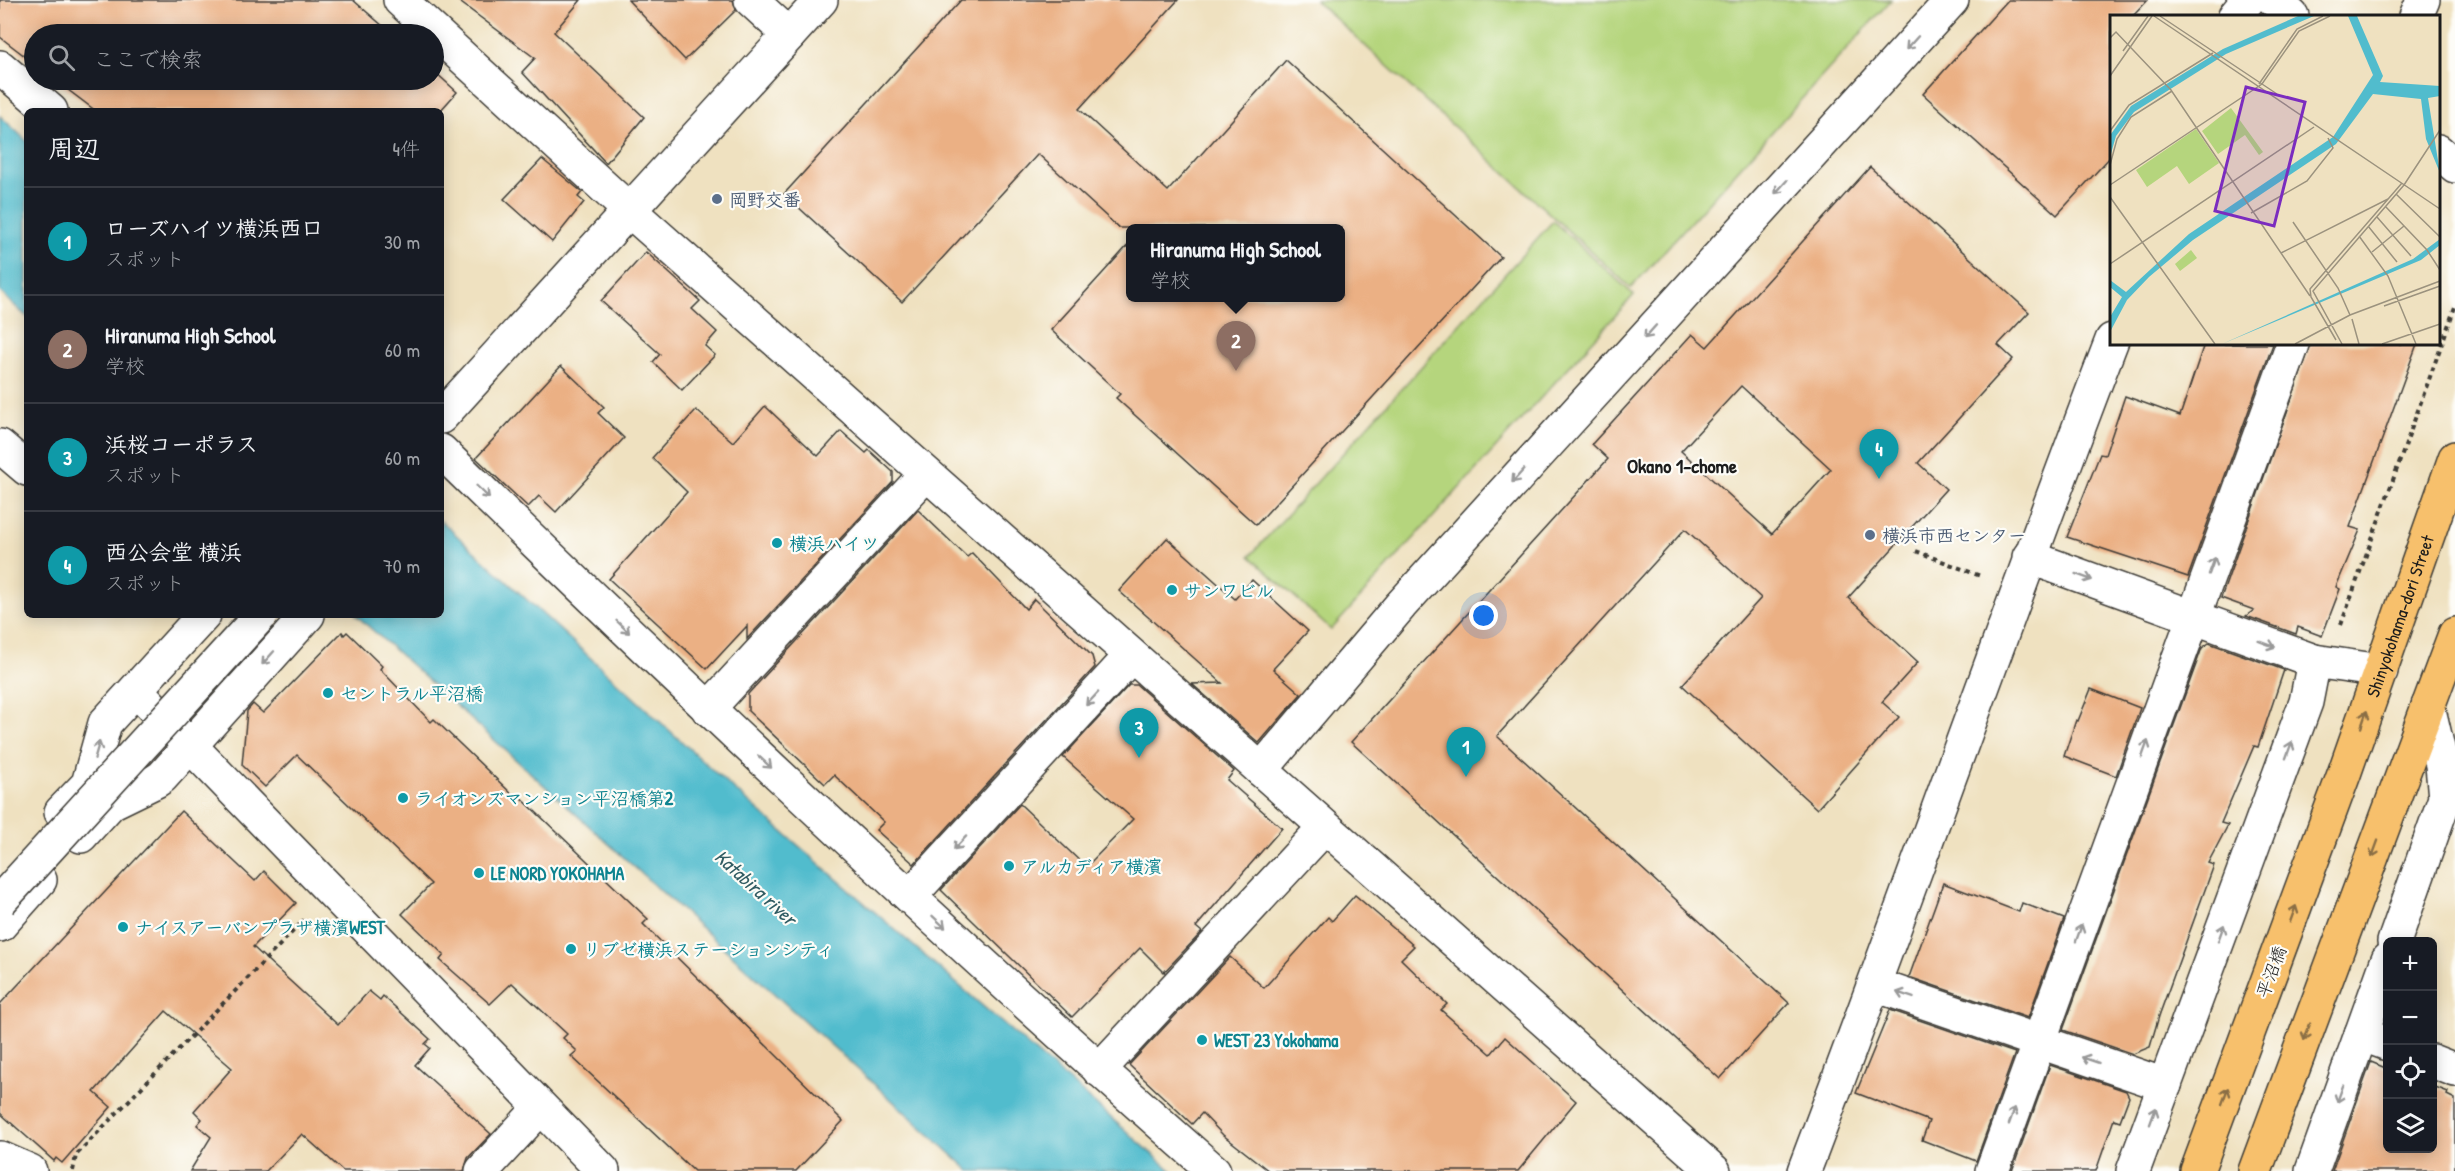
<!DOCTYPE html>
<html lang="ja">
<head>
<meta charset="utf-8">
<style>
  :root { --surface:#171b24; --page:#242831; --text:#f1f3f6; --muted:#9ea1a6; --line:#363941; --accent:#db2777 }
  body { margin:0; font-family:"Patrick Hand","Klee One",sans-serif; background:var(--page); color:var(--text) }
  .controls { position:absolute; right:18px; bottom:18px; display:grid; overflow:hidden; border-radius:9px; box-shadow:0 3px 15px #0003 }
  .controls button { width:54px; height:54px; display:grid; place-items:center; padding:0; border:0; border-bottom:2px solid var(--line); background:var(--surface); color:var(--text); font:30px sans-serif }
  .you { position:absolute; left:1484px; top:616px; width:21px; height:21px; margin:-15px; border:4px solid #fff; border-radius:50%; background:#1a73e8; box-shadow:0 0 0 9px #1a73e833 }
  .badge { display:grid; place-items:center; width:39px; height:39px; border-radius:50%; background:var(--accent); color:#fff; font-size:20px; font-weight:700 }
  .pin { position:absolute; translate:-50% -50px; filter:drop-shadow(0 2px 3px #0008) }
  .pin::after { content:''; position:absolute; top:32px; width:21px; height:18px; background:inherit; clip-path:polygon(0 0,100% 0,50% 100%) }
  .popup { position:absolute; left:1126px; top:224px; width:219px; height:78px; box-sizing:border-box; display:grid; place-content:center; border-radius:9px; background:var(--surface); filter:drop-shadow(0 2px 4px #0005); font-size:20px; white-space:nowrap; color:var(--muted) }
  .popup b { font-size:22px; color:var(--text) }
  .popup::after { content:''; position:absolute; left:50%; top:100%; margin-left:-12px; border:12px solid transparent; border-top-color:var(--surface) }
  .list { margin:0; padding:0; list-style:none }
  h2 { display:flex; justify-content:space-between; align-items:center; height:78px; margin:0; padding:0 24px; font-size:26px }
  h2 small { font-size:20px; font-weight:400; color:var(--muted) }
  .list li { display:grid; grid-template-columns:39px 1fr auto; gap:18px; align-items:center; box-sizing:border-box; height:108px; padding:0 24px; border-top:2px solid var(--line) }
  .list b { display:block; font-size:22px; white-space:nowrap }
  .list p { margin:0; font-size:20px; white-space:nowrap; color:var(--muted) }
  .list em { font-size:20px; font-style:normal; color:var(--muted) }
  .icon { flex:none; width:33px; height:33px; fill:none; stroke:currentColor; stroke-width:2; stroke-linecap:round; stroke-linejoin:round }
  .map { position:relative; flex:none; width:2455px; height:1171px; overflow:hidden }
  .search { position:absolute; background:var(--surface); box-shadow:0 3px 15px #0003; left:24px; top:24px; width:420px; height:66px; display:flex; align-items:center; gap:15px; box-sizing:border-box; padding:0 21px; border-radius:33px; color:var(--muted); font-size:22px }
  .panel { position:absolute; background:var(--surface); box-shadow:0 3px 15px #0003; left:24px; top:108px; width:420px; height:510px; border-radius:9px }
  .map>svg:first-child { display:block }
  .green { fill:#b5d57d; stroke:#68784c; stroke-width:1.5 }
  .water { fill:#51bccd; stroke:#366c74; stroke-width:1.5 }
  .building { fill:#ebb084; fill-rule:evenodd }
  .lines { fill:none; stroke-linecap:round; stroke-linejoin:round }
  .minor-casing { stroke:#3c3a35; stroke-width:36 }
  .tertiary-casing { stroke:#3c3a35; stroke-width:36 }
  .primary-casing { stroke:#3c3a35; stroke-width:36 }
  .path { stroke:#3c3a35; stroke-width:4; stroke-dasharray:4.5 4.5; stroke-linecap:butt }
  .minor { stroke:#fff; stroke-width:33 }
  .tertiary { stroke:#fff; stroke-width:33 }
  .primary { stroke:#f7c06c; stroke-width:33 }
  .tertiary-bridge-casing { stroke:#3c3a35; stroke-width:36; stroke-linecap:butt }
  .tertiary-bridge { stroke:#fff; stroke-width:33 }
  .oneway { stroke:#999 }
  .oneway2 { stroke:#8a6e44 }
  .service-dot { fill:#5c6f8a; stroke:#fdfcf7; stroke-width:2 }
  .culture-dot { fill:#0f9aa8; stroke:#fdfcf7; stroke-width:2 }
  .labels { text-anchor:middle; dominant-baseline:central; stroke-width:4.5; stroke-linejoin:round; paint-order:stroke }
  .service-label { font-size:18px; font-weight:bold; fill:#4e5e75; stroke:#fdfcf7; text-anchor:start }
  .culture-label { font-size:18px; font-weight:bold; fill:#0d838f; stroke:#fdfcf7; text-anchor:start }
  .street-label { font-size:18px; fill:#1c1c1c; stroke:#fdfcf7 }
  .neighbourhood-label { font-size:20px; font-weight:bold; fill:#1c1c1c; stroke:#fdfcf7 }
  .water-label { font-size:20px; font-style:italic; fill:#315c63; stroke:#fdfcf7 }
  .inset-road { fill:none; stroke:#9b927e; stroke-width:1.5 }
  .view { fill:#7b2cbf; fill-opacity:0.15; stroke:#7b2cbf; stroke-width:3 }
  .inset-edge { fill:none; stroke:#1c1c1c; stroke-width:3 }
</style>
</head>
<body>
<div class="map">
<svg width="2455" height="1171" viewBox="0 0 2455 1171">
  <rect width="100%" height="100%" fill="#fdfcf7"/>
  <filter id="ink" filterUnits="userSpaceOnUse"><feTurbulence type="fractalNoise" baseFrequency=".0167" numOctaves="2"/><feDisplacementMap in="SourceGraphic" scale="12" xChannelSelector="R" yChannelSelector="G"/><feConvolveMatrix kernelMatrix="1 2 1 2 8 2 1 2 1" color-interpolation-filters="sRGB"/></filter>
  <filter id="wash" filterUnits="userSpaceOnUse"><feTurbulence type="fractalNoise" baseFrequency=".008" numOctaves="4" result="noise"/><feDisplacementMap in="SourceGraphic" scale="24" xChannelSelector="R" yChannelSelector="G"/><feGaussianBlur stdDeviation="1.35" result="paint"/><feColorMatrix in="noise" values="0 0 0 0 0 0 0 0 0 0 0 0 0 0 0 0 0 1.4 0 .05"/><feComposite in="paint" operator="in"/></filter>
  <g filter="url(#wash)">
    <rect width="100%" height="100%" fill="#efe1c0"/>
    <g class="green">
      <path d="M 1315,0 L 1891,0 L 1631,288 Z"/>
      <path d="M 1553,221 L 1634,295 L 1331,630 L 1250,556 Z"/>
    </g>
    <g class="water">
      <path d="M 0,116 L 27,141 L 27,317 L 0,292 Z"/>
      <path d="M 441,521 L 729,785 L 1172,1171 L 970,1171 L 356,615 L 441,615 Z"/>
    </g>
    <g id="blocks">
      <g class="building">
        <path d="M 0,0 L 353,0 L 392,34 L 34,34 L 34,63 L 0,37 Z"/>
        <path d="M 457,0 L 581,0 L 554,32 L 644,117 L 606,163 L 522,72 L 535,58 Z"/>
        <path d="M 628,0 L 733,0 L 736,10 L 685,60 Z"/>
        <path d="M 961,0 L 1178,0 L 1079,109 L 1168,191 L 1286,60 L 1501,257 L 1256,525 L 1116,398 L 1120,394 L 1051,330 L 1131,242 L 1131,297 L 1341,297 L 1341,228 L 1119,228 L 1038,154 L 902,302 L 784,194 Z"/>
        <path d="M 2008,0 L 2148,0 L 2133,16 L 2112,16 L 2112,155 L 2057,215 L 1923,94 Z"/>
        <path d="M 434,71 L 457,92 L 440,111 L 96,111 L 55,80 L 434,80 Z"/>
        <path d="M 542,159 L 582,192 L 578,197 L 584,202 L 552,242 L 504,199 Z"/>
        <path d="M 1870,167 L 2029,312 L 1998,345 L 2013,359 L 1918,463 L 1946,489 L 1848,598 L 1918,662 L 1882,702 L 1899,717 L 1817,809 L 1682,685 L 1761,598 L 1685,529 L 1497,736 L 1789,1003 L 1720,1079 L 1351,742 L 1608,459 L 1592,444 L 1692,334 L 1707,347 ZM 1741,386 L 1831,469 L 1772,534 L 1681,451 Z"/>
        <path d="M 646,252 L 700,301 L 692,309 L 717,332 L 705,346 L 715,355 L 682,390 L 653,362 L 660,354 L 601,301 Z"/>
        <path d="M 2204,344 L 2273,344 L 2188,577 L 2067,537 L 2100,454 L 2105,455 L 2125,396 L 2180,416 Z"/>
        <path d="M 2311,344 L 2417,344 L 2350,527 L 2360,530 L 2336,587 L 2340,589 L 2322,636 L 2298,627 L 2296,634 L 2246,616 L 2254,610 L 2221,598 Z"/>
        <path d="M 561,366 L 604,407 L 598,413 L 624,438 L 556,512 L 539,496 L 528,507 L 476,458 Z"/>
        <path d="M 765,406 L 818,456 L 841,431 L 866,453 L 869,450 L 893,472 L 893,482 L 747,639 L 747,626 L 707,669 L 609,579 L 687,492 L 652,458 L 696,410 L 733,442 Z"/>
        <path d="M 918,510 L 967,557 L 972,553 L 1026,609 L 1034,599 L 1092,656 L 1095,667 L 914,864 L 876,830 L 884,822 L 834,775 L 825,784 L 748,711 L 748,694 Z"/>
        <path d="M 1167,538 L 1235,599 L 1252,580 L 1308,631 L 1273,669 L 1301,694 L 1259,743 L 1192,684 L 1222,683 L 1119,591 Z"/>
        <path d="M 342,632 L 344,635 L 347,632 L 382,666 L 380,669 L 431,722 L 434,719 L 515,797 L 518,795 L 648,919 L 643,924 L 843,1121 L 796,1171 L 694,1171 L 571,1056 L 577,1051 L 563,1038 L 567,1034 L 512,983 L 490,1004 L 440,960 L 444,955 L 402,914 L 431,884 L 297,755 L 265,787 L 242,765 L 247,711 L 253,704 L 263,713 Z"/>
        <path d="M 2209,643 L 2284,670 L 2258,747 L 2254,746 L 2221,823 L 2228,825 L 2208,863 L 2214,865 L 2159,1016 L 2150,1047 L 2133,1054 L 2063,1030 L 2202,648 Z"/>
        <path d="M 1129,685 L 1137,685 L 1234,771 L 1227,780 L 1282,828 L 1196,927 L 1202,932 L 1164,972 L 1140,948 L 1072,1017 L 941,890 L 1020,804 L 1086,867 L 1133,819 L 1063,757 Z"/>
        <path d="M 2091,689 L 2140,708 L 2116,776 L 2064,756 L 2076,720 L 2078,721 Z"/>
        <path d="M 181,811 L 255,881 L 264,871 L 296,903 L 253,947 L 338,1025 L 369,991 L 380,1000 L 383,996 L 430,1039 L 425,1044 L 430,1048 L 415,1065 L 491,1134 L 468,1158 L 464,1171 L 343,1171 L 302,1134 L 266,1171 L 190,1171 L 211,1137 L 197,1125 L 202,1119 L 194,1111 L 232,1068 L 166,1011 L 94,1092 L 111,1107 L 62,1163 L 56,1158 L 54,1161 L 0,1113 L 0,1004 Z"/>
        <path d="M 1943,883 L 2019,912 L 2022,903 L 2064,919 L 2028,1018 L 1909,977 Z"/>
        <path d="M 1355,895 L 1414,946 L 1401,959 L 1447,1004 L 1441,1010 L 1491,1054 L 1505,1037 L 1576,1101 L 1518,1171 L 1269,1171 L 1223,1135 L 1202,1113 L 1192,1124 L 1129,1065 L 1230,957 L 1264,988 L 1328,917 L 1332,921 Z"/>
        <path d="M 1890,1010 L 2015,1053 L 1976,1161 L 1922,1140 L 1929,1121 L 1856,1093 Z"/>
        <path d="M 2371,1062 L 2388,1069 L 2388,1149 L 2433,1149 L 2433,1086 L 2448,1092 L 2447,1095 L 2455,1099 L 2455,1171 L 2332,1171 Z"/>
        <path d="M 2050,1065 L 2126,1091 L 2129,1097 L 2120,1121 L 2114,1119 L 2096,1171 L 2012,1171 Z"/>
      </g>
    </g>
  </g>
  <g filter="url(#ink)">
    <use href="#blocks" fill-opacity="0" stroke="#3c3a35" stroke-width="1.5"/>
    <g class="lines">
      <g class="minor-casing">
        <g id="minor">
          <path d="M 751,0 L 789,35"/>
          <path d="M 2235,16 L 2248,0"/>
          <path d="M 2416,16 L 2423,0"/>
          <path d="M 0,67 L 51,111"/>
          <path d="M 0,446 L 27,469"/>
          <path d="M 441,451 C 693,697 950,939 1214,1171"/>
          <path d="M 2029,557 L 2314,661"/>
          <path d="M 708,709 L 926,474"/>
          <path d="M 1261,770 L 1401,605 L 1952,0"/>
          <path d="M 61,812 L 88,784 L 105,723 L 204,615"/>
          <path d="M 81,836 L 111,803 L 156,781 L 162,777 L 308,615"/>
          <path d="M 910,896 L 1131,656"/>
          <path d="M 0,925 L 40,880"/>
          <path d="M 2394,942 L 2445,798 L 2442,765 L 2428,706"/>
          <path d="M 1875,985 L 2165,1085"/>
          <path d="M 2361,1034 L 2388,1044"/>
          <path d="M 2432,1061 L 2455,1070"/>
          <path d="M 0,1158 L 30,1171"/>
          <path d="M 482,1171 L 540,1108"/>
          <path d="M 1804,1171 C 1909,895 2006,616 2112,340"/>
          <path d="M 1992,1171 L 2293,344"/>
          <path d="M 2133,1171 L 2306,702 L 2314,661 L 2381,671"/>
          <path d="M 2312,1171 L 2388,959"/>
        </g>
      </g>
      <g class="tertiary-casing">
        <g id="tertiary">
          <path d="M 400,0 L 630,211 L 1714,1171"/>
          <path d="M 2274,0 L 2292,16"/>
          <path d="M 2438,151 L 2455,166"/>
          <path d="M 441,417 L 821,0"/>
          <path d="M 136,690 L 603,1171"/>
          <path d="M 1099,1070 L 1325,827"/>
        </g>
      </g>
      <g class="primary-casing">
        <g id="primary">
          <path id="s1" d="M 2197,1171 L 2344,774 L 2455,458"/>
          <path d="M 2255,1171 L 2455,634"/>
        </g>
      </g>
      <g class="path">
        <path d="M 1916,551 L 1983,577"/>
        <path d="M 2341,625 L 2455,307"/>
        <path d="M 73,1171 L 76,1155 L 304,920"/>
      </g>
      <use href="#minor" class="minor"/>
      <use href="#tertiary" class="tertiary"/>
      <use href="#primary" class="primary"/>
      <g class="tertiary-bridge-casing">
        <path id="tertiary-bridge" d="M 0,901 L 261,615"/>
      </g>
      <use href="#tertiary-bridge" class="tertiary-bridge"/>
    </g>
    <defs><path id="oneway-shaft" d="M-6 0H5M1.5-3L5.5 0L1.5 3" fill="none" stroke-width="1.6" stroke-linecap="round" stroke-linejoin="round" transform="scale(1.5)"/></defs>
    <g class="oneway">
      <use href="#oneway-shaft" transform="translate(1912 43) rotate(132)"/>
      <use href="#oneway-shaft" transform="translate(1781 187) rotate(132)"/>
      <use href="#oneway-shaft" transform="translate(1650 332) rotate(132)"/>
      <use href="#oneway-shaft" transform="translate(1518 476) rotate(132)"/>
      <use href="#oneway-shaft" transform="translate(483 492) rotate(44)"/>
      <use href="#oneway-shaft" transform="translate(2212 566) rotate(-70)"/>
      <use href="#oneway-shaft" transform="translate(2084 577) rotate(20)"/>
      <use href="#oneway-shaft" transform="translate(623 627) rotate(44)"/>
      <use href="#oneway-shaft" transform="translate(2267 644) rotate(20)"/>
      <use href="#oneway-shaft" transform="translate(268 658) rotate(132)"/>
      <use href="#oneway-shaft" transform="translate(1092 699) rotate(133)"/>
      <use href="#oneway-shaft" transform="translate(2145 749) rotate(-70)"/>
      <use href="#oneway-shaft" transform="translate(97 750) rotate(-74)"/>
      <use href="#oneway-shaft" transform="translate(2289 750) rotate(-70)"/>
      <use href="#oneway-shaft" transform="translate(765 762) rotate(43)"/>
      <use href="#oneway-shaft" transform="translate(960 843) rotate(133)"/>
      <use href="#oneway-shaft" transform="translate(939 922) rotate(43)"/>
      <use href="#oneway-shaft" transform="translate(2079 933) rotate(-70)"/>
      <use href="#oneway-shaft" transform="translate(2221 933) rotate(-70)"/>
      <use href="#oneway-shaft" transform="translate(1905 995) rotate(-161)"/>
      <use href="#oneway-shaft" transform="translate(2090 1060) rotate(-161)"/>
      <use href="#oneway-shaft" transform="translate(2340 1094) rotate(110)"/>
      <use href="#oneway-shaft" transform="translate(2012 1116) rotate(-70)"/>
      <use href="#oneway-shaft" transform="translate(2153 1116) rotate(-70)"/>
    </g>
    <g class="oneway2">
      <use href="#oneway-shaft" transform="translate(2364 719) rotate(-71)"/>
      <use href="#oneway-shaft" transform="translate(2375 849) rotate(110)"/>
      <use href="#oneway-shaft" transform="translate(2293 914) rotate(-70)"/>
      <use href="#oneway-shaft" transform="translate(2307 1032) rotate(110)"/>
      <use href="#oneway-shaft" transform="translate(2225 1096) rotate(-70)"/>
    </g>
  </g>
  <g class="service-dot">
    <circle cx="717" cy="199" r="6"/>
    <circle cx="1870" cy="535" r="6"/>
  </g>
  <g class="culture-dot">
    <circle cx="777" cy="543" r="6"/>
    <circle cx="1172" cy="590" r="6"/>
    <circle cx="328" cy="693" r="6"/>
    <circle cx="403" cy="798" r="6"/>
    <circle cx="1009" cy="866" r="6"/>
    <circle cx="479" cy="873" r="6"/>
    <circle cx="123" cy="927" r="6"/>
    <circle cx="571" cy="949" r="6"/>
    <circle cx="1202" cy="1040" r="6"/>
  </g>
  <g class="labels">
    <g class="service-label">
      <text x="729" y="199">岡野交番</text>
      <text x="1882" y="535">横浜市西センター</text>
    </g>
    <g class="culture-label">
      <text x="789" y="543">横浜ハイツ</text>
      <text x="1184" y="590">サンワビル</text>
      <text x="340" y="693">セントラル平沼橋</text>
      <text x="415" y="798">ライオンズマンション平沼橋第2</text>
      <text x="1021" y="866">アルカディア横濱</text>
      <text x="491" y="873">LE NORD YOKOHAMA</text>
      <text x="135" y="927">ナイスアーバンプラザ横濱WEST</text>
      <text x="583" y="949">リブゼ横浜ステーションシティ</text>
      <text x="1214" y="1040">WEST 23 Yokohama</text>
    </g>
    <g class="street-label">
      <text stroke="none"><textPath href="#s1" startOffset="591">Shinyokohama-dori Street</textPath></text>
      <text transform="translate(2271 972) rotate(-70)">平沼橋</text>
    </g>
    <g class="neighbourhood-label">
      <text x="1682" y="465">Okano 1-chome</text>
    </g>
    <g class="water-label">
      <text transform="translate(756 887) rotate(42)">Katabira river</text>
    </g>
  </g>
  <g transform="translate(2110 15)">
    <rect width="330" height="330" fill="#efe1c0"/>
    <path d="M 121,93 L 153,137 L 149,140 L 135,120 L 108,139 L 92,116 ZM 86,114 L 109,148 L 79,169 L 67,151 L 37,172 L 26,155 ZM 81,235 L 87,243 L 70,256 L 65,249 Z" fill="#b5d57d"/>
    <path d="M 188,1 L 204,1 L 116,39 L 24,97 L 6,121 L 0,142 L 1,119 L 21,91 L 113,34 ZM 238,1 L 247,1 L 273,61 L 270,67 L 330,71 L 330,81 L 318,83 L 330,158 L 316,124 L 311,84 L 263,79 L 226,129 L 83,225 L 39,262 L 17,285 L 0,317 L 0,302 L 12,282 L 0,272 L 0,265 L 16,277 L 79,219 L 223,122 L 263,60 ZM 330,224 L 330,230 L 311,245 L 112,329 L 303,244 Z" fill="#51bccd"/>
    <path class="inset-road" d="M 44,1 L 330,194M 50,1 L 167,79M 0,23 L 6,17 L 61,75 L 200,281M 13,36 L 38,1M 0,61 L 42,1M 149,69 L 187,14 L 213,1M 0,116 L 19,90 L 103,38M 0,150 L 7,124 L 21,102 L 62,76M 0,170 L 152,69 L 189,16 L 220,1M 286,179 L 330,222M 0,182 L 105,329M 275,191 L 317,235 L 330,255M 141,198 L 197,166 L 223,133 L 218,123M 267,202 L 301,241M 183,207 L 228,273 L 240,300M 258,211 L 287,247M 249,221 L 278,261 L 306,329M 262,237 L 294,211M 171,238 L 278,184M 0,249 L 204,112M 274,291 L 330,271M 242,304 L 249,329M 226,325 L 201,282 L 200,274 L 292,168M 185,329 L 240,300 L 330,266M 232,329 L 203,276 L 294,170 L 330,115M 272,329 L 330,309"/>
    <path class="view" d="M 136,72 L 195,87 L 164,211 L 105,196 Z"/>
    <rect width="330" height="330" class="inset-edge"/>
  </g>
</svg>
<div class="controls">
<button>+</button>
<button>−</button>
<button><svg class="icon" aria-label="locate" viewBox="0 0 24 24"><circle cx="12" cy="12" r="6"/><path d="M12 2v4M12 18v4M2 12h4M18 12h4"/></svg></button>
<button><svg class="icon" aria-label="layers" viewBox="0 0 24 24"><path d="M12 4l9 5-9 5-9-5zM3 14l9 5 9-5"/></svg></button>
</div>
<div class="you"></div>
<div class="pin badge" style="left:1466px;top:777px;background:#0f9aa8">1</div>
<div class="pin badge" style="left:1236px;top:371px;background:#8d6e63">2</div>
<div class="popup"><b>Hiranuma High School</b>学校</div>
<div class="pin badge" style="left:1139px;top:758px;background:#0f9aa8">3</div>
<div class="pin badge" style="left:1879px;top:479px;background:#0f9aa8">4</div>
<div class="search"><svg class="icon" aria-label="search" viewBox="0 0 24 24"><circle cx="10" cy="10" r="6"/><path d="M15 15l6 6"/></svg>ここで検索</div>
<section class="panel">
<h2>周辺<small>4件</small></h2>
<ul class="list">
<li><span class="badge" style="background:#0f9aa8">1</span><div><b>ローズハイツ横浜西口</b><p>スポット</p></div><em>30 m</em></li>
<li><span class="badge" style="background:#8d6e63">2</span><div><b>Hiranuma High School</b><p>学校</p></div><em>60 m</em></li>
<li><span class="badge" style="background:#0f9aa8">3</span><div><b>浜桜コーポラス</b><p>スポット</p></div><em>60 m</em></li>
<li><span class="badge" style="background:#0f9aa8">4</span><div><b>西公会堂 横浜</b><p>スポット</p></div><em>70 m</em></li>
</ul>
</section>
</div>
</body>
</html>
